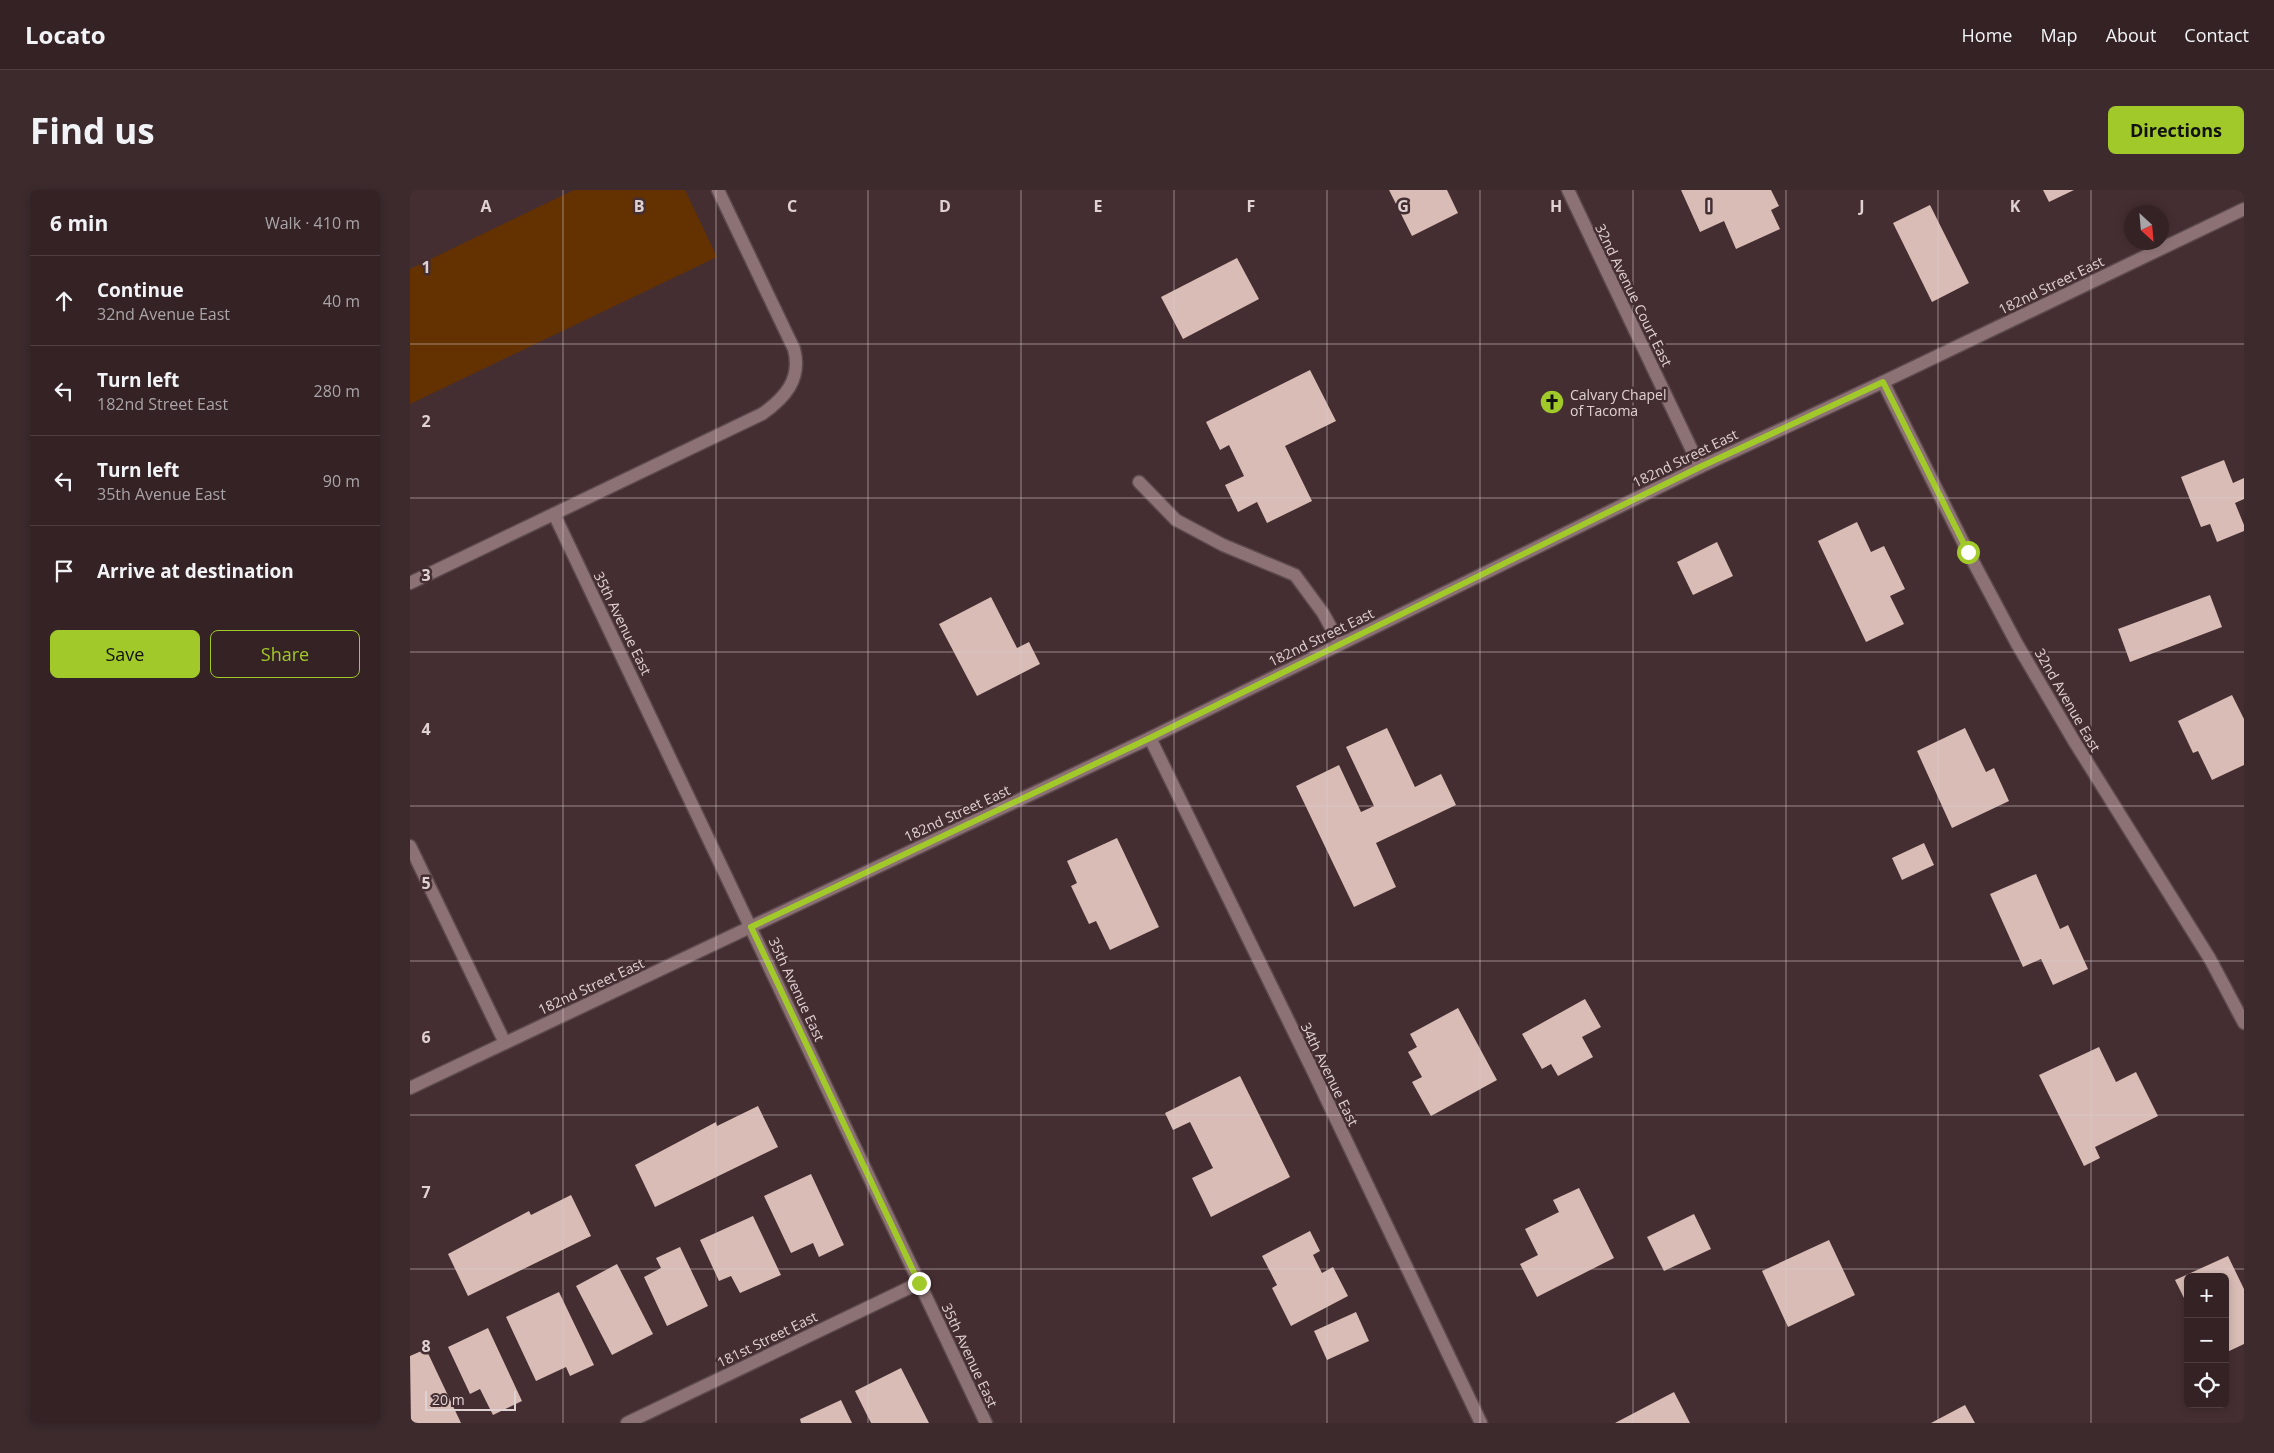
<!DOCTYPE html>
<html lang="en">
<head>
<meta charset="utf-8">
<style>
  :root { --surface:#342225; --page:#3c2a2d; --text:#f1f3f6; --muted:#a9a4a7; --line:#4e3f42; --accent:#a1c929 }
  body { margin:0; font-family:"Open Sans",sans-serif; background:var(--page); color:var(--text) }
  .controls { position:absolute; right:15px; bottom:15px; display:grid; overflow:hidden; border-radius:8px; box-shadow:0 2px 8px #0003 }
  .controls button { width:45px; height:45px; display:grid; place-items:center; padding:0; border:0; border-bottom:1px solid var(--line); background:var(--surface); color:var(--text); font:25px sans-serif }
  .compass { position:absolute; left:1714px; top:15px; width:45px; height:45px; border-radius:50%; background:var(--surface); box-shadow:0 2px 8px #0003; rotate:154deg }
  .scale { position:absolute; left:15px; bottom:12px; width:91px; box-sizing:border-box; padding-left:5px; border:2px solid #e0d1d3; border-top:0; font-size:14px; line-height:18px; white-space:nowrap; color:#e0d1d3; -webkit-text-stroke:4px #452e31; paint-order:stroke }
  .stop { position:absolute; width:15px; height:15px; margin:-11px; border:4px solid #a1c929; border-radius:50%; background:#fff }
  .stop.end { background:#a1c929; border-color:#fff; box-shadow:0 1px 5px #0008 }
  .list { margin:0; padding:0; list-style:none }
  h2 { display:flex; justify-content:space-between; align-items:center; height:65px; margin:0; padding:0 20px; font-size:21px }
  h2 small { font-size:16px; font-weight:400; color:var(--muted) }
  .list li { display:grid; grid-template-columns:32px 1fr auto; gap:15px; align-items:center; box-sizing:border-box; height:90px; padding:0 20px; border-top:1px solid var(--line) }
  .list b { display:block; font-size:19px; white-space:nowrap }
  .list p { margin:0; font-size:16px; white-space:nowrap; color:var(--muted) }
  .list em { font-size:16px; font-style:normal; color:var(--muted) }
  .actions { display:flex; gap:10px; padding:15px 20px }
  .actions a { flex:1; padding:11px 0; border:1px solid var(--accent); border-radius:8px; text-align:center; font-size:18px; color:var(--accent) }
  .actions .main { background:var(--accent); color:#111 }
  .icon { flex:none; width:28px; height:28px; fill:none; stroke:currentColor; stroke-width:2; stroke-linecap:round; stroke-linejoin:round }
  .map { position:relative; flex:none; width:1834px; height:1233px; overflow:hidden; border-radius:8px }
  header { display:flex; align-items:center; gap:30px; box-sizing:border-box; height:70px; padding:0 25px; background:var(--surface); border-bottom:1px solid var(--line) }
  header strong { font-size:24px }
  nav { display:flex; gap:28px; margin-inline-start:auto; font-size:18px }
  .intro { display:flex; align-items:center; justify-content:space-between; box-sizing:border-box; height:120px; padding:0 30px }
  h1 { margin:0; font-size:35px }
  .button { padding:12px 22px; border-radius:8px; background:var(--accent); color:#111; font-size:18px; font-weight:700 }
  main { display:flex; gap:30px; padding:0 30px }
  aside { flex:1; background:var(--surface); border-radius:8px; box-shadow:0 2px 8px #0003 }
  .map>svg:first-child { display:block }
  .green { fill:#643100 }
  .building { fill:#d8bcb5 }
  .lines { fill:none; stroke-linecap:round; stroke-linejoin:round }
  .minor-casing { stroke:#5d4a4d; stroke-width:15 }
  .minor { stroke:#8d7275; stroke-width:12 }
  .route { stroke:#a1c929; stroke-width:6 }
  .grid { fill:none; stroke:#e0d1d3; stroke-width:1; stroke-opacity:0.55 }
  .labels { text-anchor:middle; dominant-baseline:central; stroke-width:5; stroke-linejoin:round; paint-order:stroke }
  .street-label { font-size:14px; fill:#e0d1d3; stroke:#452e31 }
  .poi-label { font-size:14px; fill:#e0d1d3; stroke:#452e31; text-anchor:start }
  .grid-label { font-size:16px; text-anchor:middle; font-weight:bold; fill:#e0d1d3; stroke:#452e31; stroke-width:5; stroke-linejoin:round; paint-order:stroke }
</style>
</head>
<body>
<header>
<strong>Locato</strong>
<nav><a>Home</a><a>Map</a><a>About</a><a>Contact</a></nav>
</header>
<div class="intro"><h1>Find us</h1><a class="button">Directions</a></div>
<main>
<aside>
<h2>6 min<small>Walk · 410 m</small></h2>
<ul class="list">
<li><svg class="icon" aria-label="ahead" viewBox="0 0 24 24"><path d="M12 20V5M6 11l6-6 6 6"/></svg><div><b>Continue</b><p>32nd Avenue East</p></div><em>40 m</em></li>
<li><svg class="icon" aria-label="left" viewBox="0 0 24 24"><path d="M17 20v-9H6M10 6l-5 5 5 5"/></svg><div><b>Turn left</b><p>182nd Street East</p></div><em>280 m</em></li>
<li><svg class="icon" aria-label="left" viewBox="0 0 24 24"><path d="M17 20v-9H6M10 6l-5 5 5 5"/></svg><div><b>Turn left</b><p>35th Avenue East</p></div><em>90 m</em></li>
<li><svg class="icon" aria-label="arrive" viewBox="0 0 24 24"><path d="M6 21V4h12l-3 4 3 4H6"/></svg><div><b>Arrive at destination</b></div></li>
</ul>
<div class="actions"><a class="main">Save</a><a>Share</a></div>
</aside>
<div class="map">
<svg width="1834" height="1233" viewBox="0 0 1834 1233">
  <rect width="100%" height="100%" fill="#452e31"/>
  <path class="green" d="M 164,0 L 275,0 L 307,67 L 0,214 L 0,79 Z"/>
  <g class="building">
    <path d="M 979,0 L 1037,0 L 1048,23 L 1002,46 Z"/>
    <path d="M 1271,0 L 1361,0 L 1369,16 L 1361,20 L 1370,39 L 1326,59 L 1314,31 L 1290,42 Z"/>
    <path d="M 1633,0 L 1664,0 L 1639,12 Z"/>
    <path d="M 1520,15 L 1559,93 L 1522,112 L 1483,33 Z"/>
    <path d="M 827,68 L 849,109 L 773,149 L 751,107 Z"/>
    <path d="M 900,180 L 926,231 L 875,256 L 902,311 L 857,333 L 847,312 L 828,322 L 815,295 L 834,286 L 819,255 L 810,260 L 796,232 Z"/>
    <path d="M 1814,270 L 1823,293 L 1834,288 L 1834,309 L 1825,313 L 1834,335 L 1834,341 L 1807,352 L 1800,334 L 1791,337 L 1771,287 Z"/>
    <path d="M 1447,332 L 1461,362 L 1474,356 L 1495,399 L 1480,406 L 1494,434 L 1456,452 L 1408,351 Z"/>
    <path d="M 1307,352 L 1323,386 L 1283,405 L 1267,372 Z"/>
    <path d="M 1800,405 L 1812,437 L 1720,472 L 1708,439 Z"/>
    <path d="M 581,407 L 607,458 L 619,452 L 630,474 L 567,506 L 529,434 Z"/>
    <path d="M 1822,505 L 1834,529 L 1834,575 L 1802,590 L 1788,561 L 1783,563 L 1768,531 Z"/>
    <path d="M 977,538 L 1005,597 L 1031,584 L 1046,615 L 966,653 L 986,697 L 944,717 L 886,596 L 929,575 L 951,622 L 964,616 L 936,557 Z"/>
    <path d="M 1555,538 L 1576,582 L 1584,578 L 1599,611 L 1542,638 L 1507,561 Z"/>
    <path d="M 707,648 L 749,737 L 700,760 L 686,731 L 679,734 L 661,696 L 667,693 L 657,671 Z"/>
    <path d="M 1514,653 L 1524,675 L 1492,690 L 1482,668 Z"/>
    <path d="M 1626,684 L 1650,739 L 1658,735 L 1678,779 L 1643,795 L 1631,769 L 1613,777 L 1580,704 Z"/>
    <path d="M 1175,809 L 1191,837 L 1172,847 L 1183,867 L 1148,886 L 1141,874 L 1132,879 L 1112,844 Z"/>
    <path d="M 1048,818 L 1087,890 L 1021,926 L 1002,892 L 1012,887 L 998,862 L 1007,857 L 1000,844 Z"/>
    <path d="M 1689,857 L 1706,892 L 1726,882 L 1748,926 L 1685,957 L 1690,968 L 1674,976 L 1629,885 Z"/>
    <path d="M 830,886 L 880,987 L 801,1027 L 782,988 L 803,978 L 780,932 L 763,940 L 755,923 Z"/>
    <path d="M 348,916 L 368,957 L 245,1017 L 225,975 L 306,932 L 307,936 Z"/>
    <path d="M 401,984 L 434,1055 L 409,1067 L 403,1053 L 381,1063 L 354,1006 Z"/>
    <path d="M 1169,998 L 1204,1068 L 1127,1107 L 1110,1074 L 1128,1065 L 1115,1039 L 1149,1022 L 1143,1010 Z"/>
    <path d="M 161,1005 L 181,1046 L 58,1106 L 38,1064 L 119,1021 L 121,1025 Z"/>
    <path d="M 1284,1024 L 1301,1059 L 1254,1081 L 1237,1047 Z"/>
    <path d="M 343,1026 L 371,1085 L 330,1103 L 321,1086 L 309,1091 L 290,1050 Z"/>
    <path d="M 900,1041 L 910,1061 L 903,1065 L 912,1083 L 923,1077 L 938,1106 L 881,1136 L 862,1098 L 867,1095 L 852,1066 Z"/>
    <path d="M 1419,1050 L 1445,1105 L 1378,1137 L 1352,1081 Z"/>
    <path d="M 270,1057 L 298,1116 L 257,1136 L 234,1087 L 251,1078 L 246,1068 Z"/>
    <path d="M 1818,1066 L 1834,1099 L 1834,1154 L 1815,1163 L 1815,1087 L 1778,1087 L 1778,1116 L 1765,1090 Z"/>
    <path d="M 207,1074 L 243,1144 L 202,1165 L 166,1096 Z"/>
    <path d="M 149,1102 L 184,1175 L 160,1186 L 156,1177 L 126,1191 L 96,1127 Z"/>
    <path d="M 946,1122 L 959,1151 L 917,1170 L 904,1141 Z"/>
    <path d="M 78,1138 L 112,1211 L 83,1225 L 70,1199 L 60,1204 L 38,1157 Z"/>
    <path d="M 16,1159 L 51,1233 L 1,1233 L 0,1166 Z"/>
    <path d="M 491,1178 L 519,1233 L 461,1233 L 445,1201 Z"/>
    <path d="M 1264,1202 L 1280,1233 L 1205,1233 Z"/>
    <path d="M 431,1210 L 442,1233 L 391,1233 L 390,1229 Z"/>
    <path d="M 1555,1215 L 1565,1233 L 1521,1233 Z"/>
  </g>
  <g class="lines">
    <g class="minor-casing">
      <g id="minor">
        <path d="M 1158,0 L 1290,277"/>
        <path d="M 1473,192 L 1558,362 L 1607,454 L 1664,551 L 1800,769 L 1834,833"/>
        <path d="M 729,292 L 766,330 L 813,355 L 885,385 L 913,423 L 930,454"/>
        <path d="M 144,324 L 576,1233"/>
        <path d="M 0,393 L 352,224 C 375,208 392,189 384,159 L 308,0"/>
        <path d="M 740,548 L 904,883 L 1071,1233"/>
        <path d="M 0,656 L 95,853"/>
        <path d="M 0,898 L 740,548 L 1290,277 L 1473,192 L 1834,19"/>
        <path d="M 217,1233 L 509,1093"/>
      </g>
    </g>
    <use href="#minor" class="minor"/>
  </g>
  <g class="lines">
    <path class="route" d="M 509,1093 L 341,737 L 740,548 L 1290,277 L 1473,192 L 1558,362"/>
  </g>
  <path class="grid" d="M 153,0 L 153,1233M 306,0 L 306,1233M 458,0 L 458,1233M 611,0 L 611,1233M 764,0 L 764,1233M 917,0 L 917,1233M 1070,0 L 1070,1233M 1223,0 L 1223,1233M 1376,0 L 1376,1233M 1528,0 L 1528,1233M 1681,0 L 1681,1233M 0,154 L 1834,154M 0,308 L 1834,308M 0,462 L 1834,462M 0,616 L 1834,616M 0,771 L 1834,771M 0,925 L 1834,925M 0,1079 L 1834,1079"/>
  <defs>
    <g id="church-disc" transform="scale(1.25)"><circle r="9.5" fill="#a1c929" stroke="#452e31"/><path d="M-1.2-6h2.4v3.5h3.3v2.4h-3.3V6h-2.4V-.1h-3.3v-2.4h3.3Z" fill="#111"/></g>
  </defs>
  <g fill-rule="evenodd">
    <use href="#church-disc" x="1142" y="212"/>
  </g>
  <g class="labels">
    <g class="street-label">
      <text transform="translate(1641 95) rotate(-26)">182nd Street East</text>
      <text transform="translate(1224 105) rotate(64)">32nd Avenue Court East</text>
      <text transform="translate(1275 268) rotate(-26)">182nd Street East</text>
      <text transform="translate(213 433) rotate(64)">35th Avenue East</text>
      <text transform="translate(911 447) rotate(-26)">182nd Street East</text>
      <text transform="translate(1658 510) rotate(60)">32nd Avenue East</text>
      <text transform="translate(547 623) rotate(-25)">182nd Street East</text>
      <text transform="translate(181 796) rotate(-25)">182nd Street East</text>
      <text transform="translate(387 799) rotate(65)">35th Avenue East</text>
      <text transform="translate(920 884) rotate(64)">34th Avenue East</text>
      <text transform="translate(357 1149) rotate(-26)">181st Street East</text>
      <text transform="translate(560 1165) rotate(65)">35th Avenue East</text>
    </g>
    <g class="poi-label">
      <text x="1160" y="204">Calvary Chapel<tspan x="1160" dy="16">of Tacoma</tspan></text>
    </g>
  </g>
  <g class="grid-label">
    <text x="76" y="22">A</text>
    <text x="229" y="22">B</text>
    <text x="382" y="22">C</text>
    <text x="535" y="22">D</text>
    <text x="688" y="22">E</text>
    <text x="841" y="22">F</text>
    <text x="993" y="22">G</text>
    <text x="1146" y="22">H</text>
    <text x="1299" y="22">I</text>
    <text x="1452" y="22">J</text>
    <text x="1605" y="22">K</text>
    <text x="16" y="83">1</text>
    <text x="16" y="237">2</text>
    <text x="16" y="391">3</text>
    <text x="16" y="545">4</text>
    <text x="16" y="699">5</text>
    <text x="16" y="853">6</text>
    <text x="16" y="1008">7</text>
    <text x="16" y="1162">8</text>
  </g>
</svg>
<div class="controls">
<button>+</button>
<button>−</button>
<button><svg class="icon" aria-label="locate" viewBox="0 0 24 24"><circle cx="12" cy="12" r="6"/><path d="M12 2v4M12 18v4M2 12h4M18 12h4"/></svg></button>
</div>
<svg class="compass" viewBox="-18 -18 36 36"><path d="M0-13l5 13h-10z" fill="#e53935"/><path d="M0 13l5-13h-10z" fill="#a9a4a7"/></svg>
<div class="scale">20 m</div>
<div class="stop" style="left:1558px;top:362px"></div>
<div class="stop end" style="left:509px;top:1093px"></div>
</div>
</main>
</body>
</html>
